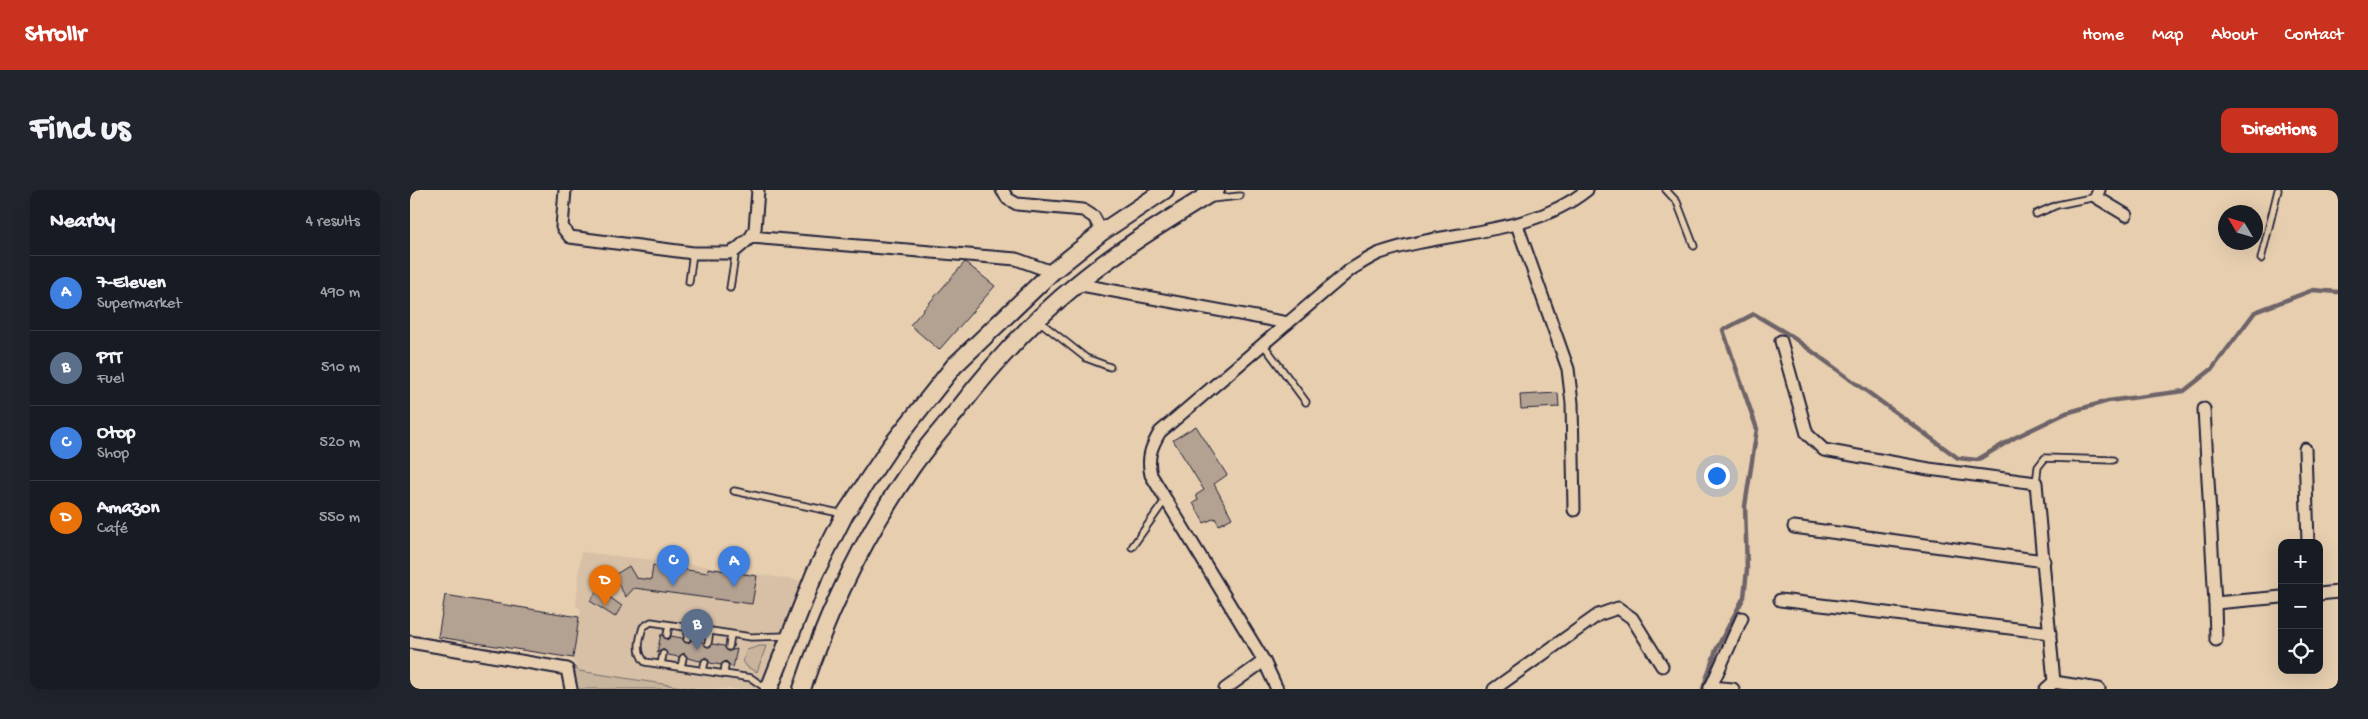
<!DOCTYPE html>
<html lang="en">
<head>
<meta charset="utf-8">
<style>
  :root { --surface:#171b24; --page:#20242c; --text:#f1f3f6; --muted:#9ea1a6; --line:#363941; --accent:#c8321e }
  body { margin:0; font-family:"Gochi Hand",sans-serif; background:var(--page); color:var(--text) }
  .controls { position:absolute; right:15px; bottom:15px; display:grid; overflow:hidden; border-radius:10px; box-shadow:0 5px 20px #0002 }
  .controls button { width:45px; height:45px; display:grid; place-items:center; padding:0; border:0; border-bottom:1px solid var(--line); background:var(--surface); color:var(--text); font:25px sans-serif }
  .compass { position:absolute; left:1808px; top:15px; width:45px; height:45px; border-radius:50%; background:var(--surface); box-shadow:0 5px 20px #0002; rotate:308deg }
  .you { position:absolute; left:1306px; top:285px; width:18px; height:18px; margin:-12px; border:4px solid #fff; border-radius:50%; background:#1a73e8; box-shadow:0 0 0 8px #1a73e833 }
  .badge { display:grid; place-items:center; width:32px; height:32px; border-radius:50%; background:var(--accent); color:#fff; font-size:16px; font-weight:700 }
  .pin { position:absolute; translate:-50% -41px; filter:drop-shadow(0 1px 2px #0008) }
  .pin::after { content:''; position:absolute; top:26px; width:18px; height:15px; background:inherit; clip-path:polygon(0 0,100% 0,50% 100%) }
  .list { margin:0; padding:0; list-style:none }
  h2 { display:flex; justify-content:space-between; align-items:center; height:65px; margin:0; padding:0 20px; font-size:21px }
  h2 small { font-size:16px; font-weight:400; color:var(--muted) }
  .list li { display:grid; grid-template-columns:32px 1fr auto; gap:15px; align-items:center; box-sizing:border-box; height:75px; padding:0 20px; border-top:1px solid var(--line) }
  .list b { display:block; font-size:19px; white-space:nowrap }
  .list p { margin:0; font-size:16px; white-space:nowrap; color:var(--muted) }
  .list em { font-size:16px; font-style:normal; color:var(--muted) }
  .icon { flex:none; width:28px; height:28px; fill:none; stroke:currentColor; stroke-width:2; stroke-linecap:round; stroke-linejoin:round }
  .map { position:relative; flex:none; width:1928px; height:499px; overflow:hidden; border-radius:10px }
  header { display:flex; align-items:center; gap:30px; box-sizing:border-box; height:70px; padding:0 25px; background:var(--accent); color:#fff }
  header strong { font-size:24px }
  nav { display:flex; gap:28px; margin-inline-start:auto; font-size:18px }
  .intro { display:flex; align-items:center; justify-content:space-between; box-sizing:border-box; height:120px; padding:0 30px }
  h1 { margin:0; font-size:35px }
  .button { padding:12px 22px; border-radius:10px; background:var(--accent); color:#fff; font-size:18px; font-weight:700 }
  main { display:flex; gap:30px; padding:0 30px }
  aside { flex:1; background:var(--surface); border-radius:10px; box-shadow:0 5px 20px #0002 }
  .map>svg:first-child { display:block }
  .built { fill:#d7c0a6 }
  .green { fill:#c9b59e; stroke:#766c6c }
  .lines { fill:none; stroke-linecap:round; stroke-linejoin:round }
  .stream { stroke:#6e6468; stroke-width:4.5 }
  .building { fill:#b3a191; stroke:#22223b }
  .lane-casing { stroke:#22223b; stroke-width:9 }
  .street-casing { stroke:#22223b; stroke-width:15 }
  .secondary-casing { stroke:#22223b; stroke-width:20 }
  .lane { stroke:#e6ceaf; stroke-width:5.5 }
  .street { stroke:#e6ceaf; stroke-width:11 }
  .secondary { stroke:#e6ceaf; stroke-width:16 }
</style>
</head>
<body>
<header>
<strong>Strollr</strong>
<nav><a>Home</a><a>Map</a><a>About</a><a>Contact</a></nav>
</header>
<div class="intro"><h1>Find us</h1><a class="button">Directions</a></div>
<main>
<aside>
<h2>Nearby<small>4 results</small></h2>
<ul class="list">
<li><span class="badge" style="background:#3f7fe0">A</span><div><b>7-Eleven</b><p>Supermarket</p></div><em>490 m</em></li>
<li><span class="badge" style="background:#5c6f8a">B</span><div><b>PTT</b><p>Fuel</p></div><em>510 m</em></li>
<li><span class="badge" style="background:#3f7fe0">C</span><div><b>Otop</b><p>Shop</p></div><em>520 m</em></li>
<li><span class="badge" style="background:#e8710a">D</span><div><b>Amazon</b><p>Café</p></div><em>550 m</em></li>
</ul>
</aside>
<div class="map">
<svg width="1928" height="499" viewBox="0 0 1928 499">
  <rect width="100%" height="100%" fill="#e6ceaf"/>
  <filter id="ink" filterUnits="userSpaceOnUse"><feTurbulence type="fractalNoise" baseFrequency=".02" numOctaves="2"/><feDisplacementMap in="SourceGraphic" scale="10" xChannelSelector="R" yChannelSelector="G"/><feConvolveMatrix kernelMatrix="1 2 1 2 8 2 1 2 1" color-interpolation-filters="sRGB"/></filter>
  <g filter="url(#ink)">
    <path class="built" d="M 171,362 L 295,376 L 397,392 L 354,499 L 285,499 L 169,481 L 162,468 L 171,420 L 166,415 Z"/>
    <g class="green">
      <path d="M 350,456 L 356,456 L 347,482 L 337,477 L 333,471 L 337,460 Z"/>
      <path d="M 164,476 L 169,481 L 285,499 L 164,499 L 161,479 Z"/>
    </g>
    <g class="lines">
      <path class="stream" d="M 1293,499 L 1306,460 L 1334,407 L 1337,380 L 1335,316 L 1347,239 L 1313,140 L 1344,124 L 1381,146 L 1548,268 L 1567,270 L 1604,248 L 1656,223 L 1698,211 L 1774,201 L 1802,179 L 1845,122 L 1903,100 L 1928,102"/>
    </g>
    <g class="building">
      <path d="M 555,72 L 585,96 L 529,160 L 500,135 Z"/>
      <path d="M 1148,203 L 1149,217 L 1111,219 L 1110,205 Z"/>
      <path d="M 786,236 L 817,285 L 804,294 L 822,328 L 809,335 L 805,328 L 794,333 L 783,313 L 788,310 L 786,305 L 794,300 L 763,250 Z"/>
      <path d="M 243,375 L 298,383 L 298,378 L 347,386 L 342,414 L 224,398 L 216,407 L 203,386 L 219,376 L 226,388 L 241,390 Z"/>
      <path d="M 188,399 L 212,416 L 205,427 L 180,411 Z"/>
      <path d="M 35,405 L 169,427 L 163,468 L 28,447 Z"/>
      <path d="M 251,444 L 257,450 L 261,446 L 272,448 L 276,453 L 282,450 L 293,452 L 297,457 L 303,454 L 314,456 L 318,461 L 327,459 L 323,478 L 316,471 L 311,475 L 300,473 L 296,467 L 290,471 L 278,468 L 274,463 L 269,467 L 258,465 L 253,459 L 247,463 Z"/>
    </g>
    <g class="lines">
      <g class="lane-casing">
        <g id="lane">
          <path d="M 1256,0 L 1267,12 L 1284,56"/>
          <path d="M 801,9 L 830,6"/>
          <path d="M 1626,24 L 1647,15 L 1686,7"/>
          <path d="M 1851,69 L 1868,0"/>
          <path d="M 279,92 L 283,63"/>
          <path d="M 320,98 L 326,60"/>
          <path d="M 629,131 L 676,168 L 700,177"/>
          <path d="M 853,154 L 896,212"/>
          <path d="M 1626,293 L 1628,277 L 1635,268 L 1703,270"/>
          <path d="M 324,301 L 434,324"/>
          <path d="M 722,357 L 756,309"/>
          <path d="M 257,445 L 259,435"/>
          <path d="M 277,449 L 279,438"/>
          <path d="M 298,453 L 300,441"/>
          <path d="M 319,457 L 321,445"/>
          <path d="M 251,474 L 253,464"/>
          <path d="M 271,477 L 273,468"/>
          <path d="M 293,480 L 295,472"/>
          <path d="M 314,484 L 315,476"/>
          <path d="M 357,499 L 341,488 L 235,472 C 226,462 229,450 233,437 L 241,432 L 341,447 L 379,446"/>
        </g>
      </g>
      <g class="street-casing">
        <g id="street">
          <path d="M 155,0 L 152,37 L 160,47 L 283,63 L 319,63 L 326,60 L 341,47 L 345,39 L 348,0"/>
          <path d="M 592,0 L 598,9 L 607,14 L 673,20 L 684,27 L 692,42"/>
          <path d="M 1689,0 L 1686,7 L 1716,25"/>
          <path d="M 1107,35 L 1158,179 L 1162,213 L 1164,320"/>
          <path d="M 341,47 L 606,69 L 642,82"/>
          <path d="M 666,94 L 878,133"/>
          <path d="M 1371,151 L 1397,244 L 1414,260 L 1519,279 L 1626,293 L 1644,492"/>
          <path d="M 1794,219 L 1805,413 L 1872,407"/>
          <path d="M 1895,259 L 1898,353"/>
          <path d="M 1384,337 L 1634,371"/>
          <path d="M 1909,404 L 1928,402"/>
          <path d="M 1370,410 L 1640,443"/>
          <path d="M 1805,413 L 1806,450"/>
          <path d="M 0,452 L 157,479 L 161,499"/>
          <path d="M 1300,497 L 1323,499"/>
          <path d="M 815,499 L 854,471"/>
          <path d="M 867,499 L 854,471 L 741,285 C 737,268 741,257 750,242 L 940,80 C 950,74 960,67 970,63 C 1039,39 1118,47 1177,0"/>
          <path d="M 1084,499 L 1188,425 L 1208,418 L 1222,428 L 1252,476"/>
          <path d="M 1300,499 L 1332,428"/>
          <path d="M 1636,499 L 1644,492 L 1689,499"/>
        </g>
      </g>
      <g class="secondary-casing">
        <g id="secondary">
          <path d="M 359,499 L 405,383 L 435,324 L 480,257 L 544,176 L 642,82 L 692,42 L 755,0"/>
          <path d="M 392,499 C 418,421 455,345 502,277 C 516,257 532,239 547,221 C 582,175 621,132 666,95 C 709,59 758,30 806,0"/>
        </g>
      </g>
      <use href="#lane" class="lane"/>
      <use href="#street" class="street"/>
      <use href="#secondary" class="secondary"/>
    </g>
  </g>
</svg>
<div class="controls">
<button>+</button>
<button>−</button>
<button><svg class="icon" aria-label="locate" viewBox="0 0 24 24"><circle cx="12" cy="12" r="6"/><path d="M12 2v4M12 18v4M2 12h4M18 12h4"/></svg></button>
</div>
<svg class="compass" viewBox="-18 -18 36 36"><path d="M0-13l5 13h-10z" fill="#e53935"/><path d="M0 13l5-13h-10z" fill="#9ea1a6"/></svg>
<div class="you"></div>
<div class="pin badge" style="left:324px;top:397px;background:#3f7fe0">A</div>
<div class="pin badge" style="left:287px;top:460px;background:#5c6f8a">B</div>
<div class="pin badge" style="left:263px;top:396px;background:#3f7fe0">C</div>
<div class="pin badge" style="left:195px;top:416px;background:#e8710a">D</div>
</div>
</main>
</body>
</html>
